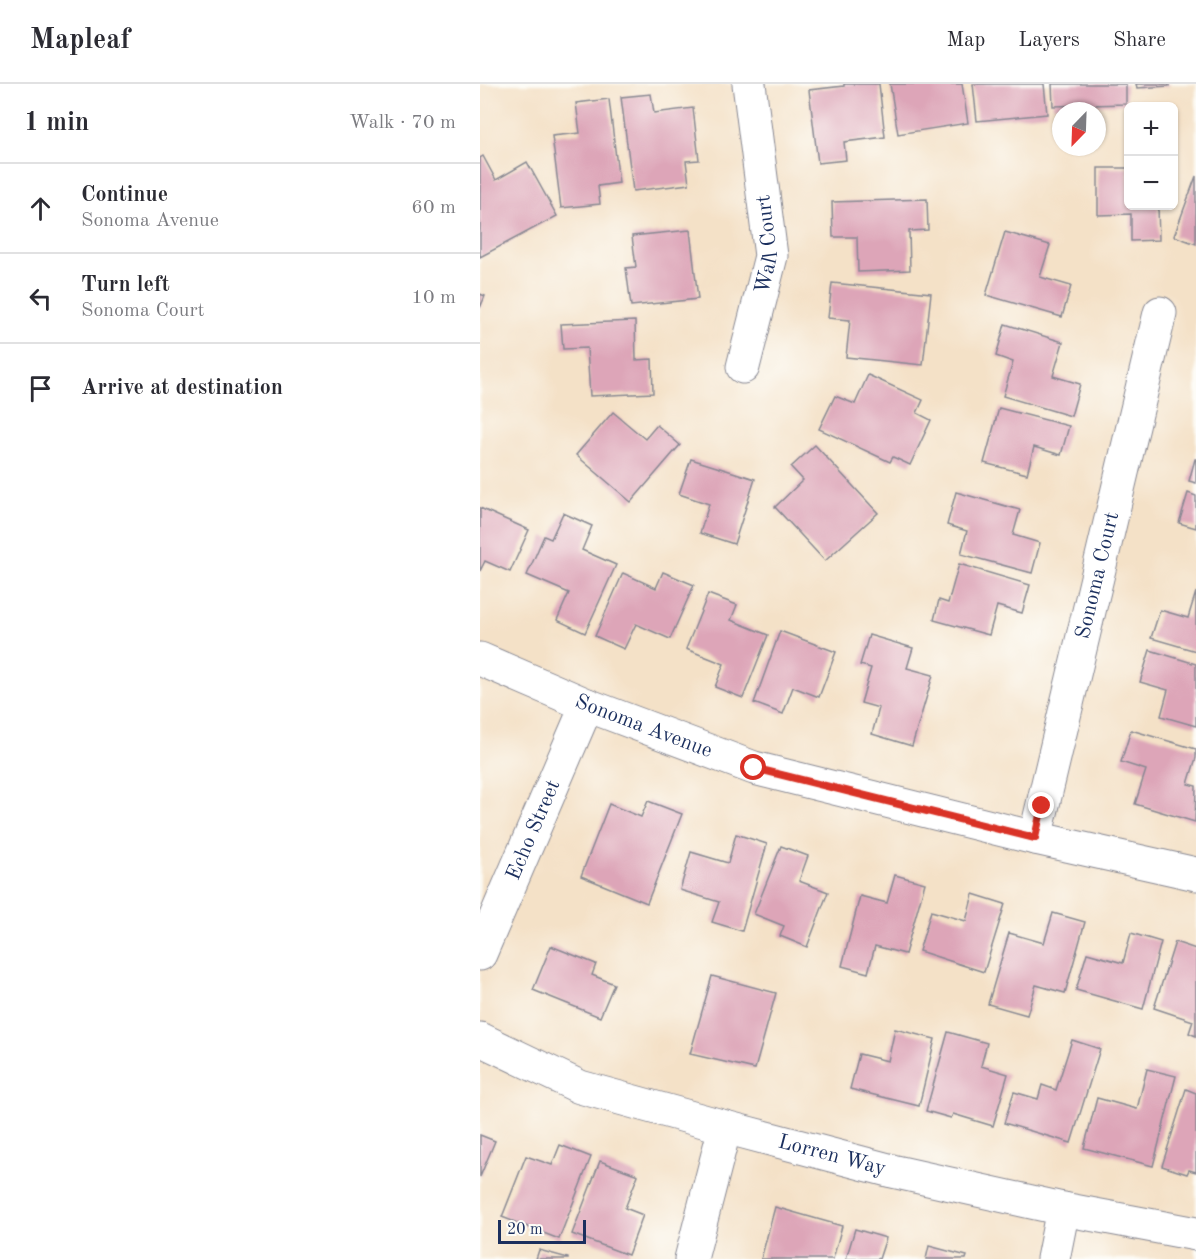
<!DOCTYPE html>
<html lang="en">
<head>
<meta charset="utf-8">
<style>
  :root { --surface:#fff; --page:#f7f7f7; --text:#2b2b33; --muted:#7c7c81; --line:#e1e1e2 }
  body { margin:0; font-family:"Old Standard TT",serif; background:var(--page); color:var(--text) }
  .controls { position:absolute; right:18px; top:18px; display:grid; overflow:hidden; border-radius:9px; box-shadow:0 2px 4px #0004 }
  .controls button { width:54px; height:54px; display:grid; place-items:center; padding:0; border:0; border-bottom:2px solid var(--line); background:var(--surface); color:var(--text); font:30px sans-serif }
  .compass { position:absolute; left:572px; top:18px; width:54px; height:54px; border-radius:50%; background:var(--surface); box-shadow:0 2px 4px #0004; rotate:203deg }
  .scale { position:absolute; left:18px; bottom:15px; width:88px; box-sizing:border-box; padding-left:6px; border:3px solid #1b2f5e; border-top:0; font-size:16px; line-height:21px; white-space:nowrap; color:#1b2f5e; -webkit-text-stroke:4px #fdfcf7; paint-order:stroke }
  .stop { position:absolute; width:18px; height:18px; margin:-14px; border:4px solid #d93025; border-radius:50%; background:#fff }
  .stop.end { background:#d93025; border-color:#fff; box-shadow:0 2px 6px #0008 }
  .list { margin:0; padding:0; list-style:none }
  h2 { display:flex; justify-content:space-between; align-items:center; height:78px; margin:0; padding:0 24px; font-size:26px }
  h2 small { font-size:20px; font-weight:400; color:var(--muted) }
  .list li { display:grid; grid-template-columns:39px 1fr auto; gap:18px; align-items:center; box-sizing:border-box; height:90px; padding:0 24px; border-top:2px solid var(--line) }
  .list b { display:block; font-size:22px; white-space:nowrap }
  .list p { margin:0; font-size:20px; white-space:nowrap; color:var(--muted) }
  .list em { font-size:20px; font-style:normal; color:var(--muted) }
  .icon { flex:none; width:33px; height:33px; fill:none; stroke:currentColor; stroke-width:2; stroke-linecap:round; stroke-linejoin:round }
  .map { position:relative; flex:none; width:716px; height:1175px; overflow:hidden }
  header { display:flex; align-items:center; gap:36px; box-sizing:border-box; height:84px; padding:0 30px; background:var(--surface); border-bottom:2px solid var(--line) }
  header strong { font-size:28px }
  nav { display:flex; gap:33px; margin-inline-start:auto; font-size:21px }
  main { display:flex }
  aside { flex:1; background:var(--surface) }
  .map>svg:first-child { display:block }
  .building { fill:#dda5b8 }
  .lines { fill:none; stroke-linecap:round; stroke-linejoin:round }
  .minor-casing { stroke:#888892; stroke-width:35 }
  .minor { stroke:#fff; stroke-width:33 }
  .route { stroke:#d93025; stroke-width:8 }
  .labels { text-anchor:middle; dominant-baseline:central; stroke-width:5; stroke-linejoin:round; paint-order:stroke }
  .street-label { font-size:21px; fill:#1b2f5e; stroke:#fdfcf7 }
</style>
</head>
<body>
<header>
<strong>Mapleaf</strong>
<nav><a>Map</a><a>Layers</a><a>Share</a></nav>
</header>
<main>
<aside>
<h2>1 min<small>Walk · 70 m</small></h2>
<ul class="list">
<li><svg class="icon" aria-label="ahead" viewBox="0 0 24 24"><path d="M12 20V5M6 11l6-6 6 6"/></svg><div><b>Continue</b><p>Sonoma Avenue</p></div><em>60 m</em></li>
<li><svg class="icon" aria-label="left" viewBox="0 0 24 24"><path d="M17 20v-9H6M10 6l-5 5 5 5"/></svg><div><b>Turn left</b><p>Sonoma Court</p></div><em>10 m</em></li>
<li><svg class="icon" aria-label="arrive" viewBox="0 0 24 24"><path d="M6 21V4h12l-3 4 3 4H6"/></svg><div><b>Arrive at destination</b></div></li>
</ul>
</aside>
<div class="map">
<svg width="716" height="1175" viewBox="0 0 716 1175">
  <rect width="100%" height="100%" fill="#fdfcf7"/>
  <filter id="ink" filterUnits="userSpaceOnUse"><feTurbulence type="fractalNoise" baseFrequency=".0167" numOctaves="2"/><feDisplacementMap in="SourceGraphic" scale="12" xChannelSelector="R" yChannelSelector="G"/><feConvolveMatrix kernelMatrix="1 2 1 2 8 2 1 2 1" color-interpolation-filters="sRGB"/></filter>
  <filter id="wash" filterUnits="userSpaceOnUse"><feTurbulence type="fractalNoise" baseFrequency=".008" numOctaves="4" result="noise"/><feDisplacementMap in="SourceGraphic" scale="24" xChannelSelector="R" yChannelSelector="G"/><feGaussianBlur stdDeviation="1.35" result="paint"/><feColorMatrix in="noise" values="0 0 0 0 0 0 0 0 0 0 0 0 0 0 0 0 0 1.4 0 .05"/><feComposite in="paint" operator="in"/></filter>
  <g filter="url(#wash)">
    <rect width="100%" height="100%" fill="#f4e1c7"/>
    <g id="blocks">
      <g class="building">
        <path d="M 364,0 L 399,0 L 405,53 L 364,58 L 366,76 L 338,79 L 329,6 L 364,2 Z"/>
        <path d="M 410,0 L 482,0 L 488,39 L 418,50 Z"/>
        <path d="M 493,0 L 564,0 L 567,30 L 497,37 Z"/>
        <path d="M 572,0 L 646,0 L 646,20 L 573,22 Z"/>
        <path d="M 656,0 L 689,0 L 689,2 L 657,4 Z"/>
        <path d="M 171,10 L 174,29 L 213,24 L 219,76 L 206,77 L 209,100 L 153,107 L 141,13 Z"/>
        <path d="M 129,15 L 139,99 L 118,102 L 120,120 L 81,124 L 72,52 L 100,49 L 96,19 Z"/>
        <path d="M 3,72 L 16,96 L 47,78 L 77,132 L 0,173 L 0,74 Z"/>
        <path d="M 618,84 L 648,84 L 648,122 L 678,122 L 679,156 L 651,157 L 651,130 L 618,131 Z"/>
        <path d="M 716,92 L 716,160 L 694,152 Z"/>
        <path d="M 447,115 L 448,146 L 429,147 L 430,186 L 378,188 L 377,153 L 353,153 L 352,118 Z"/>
        <path d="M 210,146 L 218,215 L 151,222 L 146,184 L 156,183 L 152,152 Z"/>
        <path d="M 525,148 L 570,161 L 560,193 L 591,202 L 582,233 L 506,211 Z"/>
        <path d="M 352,199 L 451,209 L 443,281 L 366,273 L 370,236 L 348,234 Z"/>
        <path d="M 0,210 L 5,212 L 0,224 Z"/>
        <path d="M 155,237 L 156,276 L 172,275 L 173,309 L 110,312 L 107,264 L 83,265 L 81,240 Z"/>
        <path d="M 525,240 L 583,258 L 573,292 L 600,300 L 591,332 L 523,312 L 533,278 L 516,272 Z"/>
        <path d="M 388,291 L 443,316 L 437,329 L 451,336 L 430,381 L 413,373 L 410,378 L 339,345 L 355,312 L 375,320 Z"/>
        <path d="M 519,324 L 589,342 L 581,371 L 554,363 L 547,390 L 504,379 Z"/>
        <path d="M 133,328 L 165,355 L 177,341 L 200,361 L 151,418 L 96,371 Z"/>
        <path d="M 335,361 L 398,429 L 345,477 L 295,423 L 323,396 L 311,383 Z"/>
        <path d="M 211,375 L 275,395 L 254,460 L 220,449 L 229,420 L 199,410 Z"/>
        <path d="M 715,375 L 716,375 L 716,399 L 709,397 Z"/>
        <path d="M 476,408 L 540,426 L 533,451 L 560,459 L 552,489 L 481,470 L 487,447 L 467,441 Z"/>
        <path d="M 708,409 L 716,412 L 716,444 L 699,439 Z"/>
        <path d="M 0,424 L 49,446 L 30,488 L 5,477 L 0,487 Z"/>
        <path d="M 83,429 L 112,442 L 102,466 L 136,481 L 105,549 L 77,536 L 89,509 L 47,491 L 64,452 L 71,455 Z"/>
        <path d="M 479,480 L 550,501 L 542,529 L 517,522 L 509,551 L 454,536 L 459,516 L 468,519 Z"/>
        <path d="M 183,488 L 214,501 L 190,555 L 156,540 L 144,565 L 115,552 L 143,489 L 176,504 Z"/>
        <path d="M 716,508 L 716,567 L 671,554 L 680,526 L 708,534 Z"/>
        <path d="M 228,510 L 257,521 L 251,536 L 288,551 L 263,614 L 235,603 L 244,580 L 206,565 Z"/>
        <path d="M 300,547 L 356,568 L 339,613 L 313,603 L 303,630 L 274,619 Z"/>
        <path d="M 389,551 L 433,564 L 427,584 L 453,591 L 432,662 L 392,650 L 399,624 L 381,619 L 391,584 L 380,581 Z"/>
        <path d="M 670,566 L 716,580 L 716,642 L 681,632 L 688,606 L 660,598 Z"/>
        <path d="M 651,646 L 716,665 L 716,674 L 708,700 L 716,702 L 715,738 L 655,720 L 666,686 L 641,678 Z"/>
        <path d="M 168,717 L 202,730 L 167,819 L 101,792 L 129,720 L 161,733 Z"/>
        <path d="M 256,750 L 287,760 L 262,847 L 232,838 L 239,818 L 200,806 L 211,768 L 248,779 Z"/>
        <path d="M 301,762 L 328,772 L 319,797 L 348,808 L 327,863 L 300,852 L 304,842 L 274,830 Z"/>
        <path d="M 415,791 L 445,799 L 425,870 L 395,862 L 388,889 L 362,882 L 380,812 L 407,819 Z"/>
        <path d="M 493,810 L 525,820 L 504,888 L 439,867 L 451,827 L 486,837 Z"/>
        <path d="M 573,829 L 605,838 L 585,909 L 556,901 L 547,931 L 508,920 L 529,849 L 564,859 Z"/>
        <path d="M 651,849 L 681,858 L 663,925 L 596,906 L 607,869 L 643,879 Z"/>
        <path d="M 695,858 L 716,865 L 716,952 L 709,949 L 713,937 L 674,924 Z"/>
        <path d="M 71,862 L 116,880 L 112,891 L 134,900 L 120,933 L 53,906 Z"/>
        <path d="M 232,892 L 296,909 L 275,985 L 210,970 Z"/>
        <path d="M 415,945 L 455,955 L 439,1022 L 370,1005 L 379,970 L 408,977 Z"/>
        <path d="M 468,948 L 507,959 L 501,982 L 528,990 L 513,1042 L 473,1030 L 471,1034 L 446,1027 Z"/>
        <path d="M 592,956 L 620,965 L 591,1059 L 524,1039 L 534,1008 L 558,1015 L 562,1001 L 576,1006 Z"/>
        <path d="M 667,985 L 696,992 L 673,1082 L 604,1064 L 617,1014 L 657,1025 Z"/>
        <path d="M 706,1005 L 716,1009 L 716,1088 L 709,1086 L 707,1090 L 682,1082 Z"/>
        <path d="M 0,1051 L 15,1057 L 0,1093 Z"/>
        <path d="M 80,1061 L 111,1073 L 79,1155 L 22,1133 L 46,1072 L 72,1081 Z"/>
        <path d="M 120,1077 L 158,1091 L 145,1124 L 163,1131 L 148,1171 L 92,1150 Z"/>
        <path d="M 295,1123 L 362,1142 L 353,1175 L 281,1175 Z"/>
        <path d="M 375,1145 L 406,1154 L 399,1175 L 366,1175 Z"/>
        <path d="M 449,1162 L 487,1172 L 486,1175 L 446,1175 Z"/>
        <path d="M 59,1166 L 88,1174 L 88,1175 L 56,1175 Z"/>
      </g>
    </g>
  </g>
  <g filter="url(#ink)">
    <use href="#blocks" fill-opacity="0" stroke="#888892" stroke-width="1.5"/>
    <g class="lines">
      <g class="minor-casing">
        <g id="minor">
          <path id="s1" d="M 263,283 L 291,172 L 269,0"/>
          <path id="s2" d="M 0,575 L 107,621 L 274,684 L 555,754 L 716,790"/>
          <path id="s3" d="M 555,754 L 680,229"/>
          <path id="s4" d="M 0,870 L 107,621"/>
          <path id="s5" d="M 0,955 L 100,1003 L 245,1043 L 412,1087 L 583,1125 L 716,1150"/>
          <path d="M 211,1175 L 245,1043"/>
          <path d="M 573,1175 L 583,1125"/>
        </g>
      </g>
      <use href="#minor" class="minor"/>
    </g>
  </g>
  <g class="lines" filter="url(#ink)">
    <path class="route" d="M 274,684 L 555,754 L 562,722"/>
  </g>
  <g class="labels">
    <g class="street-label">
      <text stroke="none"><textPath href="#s1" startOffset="126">Wall Court</textPath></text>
      <text stroke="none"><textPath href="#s3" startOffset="270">Sonoma Court</textPath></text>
      <text stroke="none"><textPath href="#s2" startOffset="177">Sonoma Avenue</textPath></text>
      <text stroke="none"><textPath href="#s4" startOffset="135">Echo Street</textPath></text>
      <text stroke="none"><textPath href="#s5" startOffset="372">Lorren Way</textPath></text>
    </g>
  </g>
</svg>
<div class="controls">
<button>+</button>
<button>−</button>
</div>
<svg class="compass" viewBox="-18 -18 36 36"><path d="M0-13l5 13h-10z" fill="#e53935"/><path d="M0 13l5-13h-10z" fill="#7c7c81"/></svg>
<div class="scale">20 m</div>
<div class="stop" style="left:274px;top:684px"></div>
<div class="stop end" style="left:562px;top:722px"></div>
</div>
</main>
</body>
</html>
